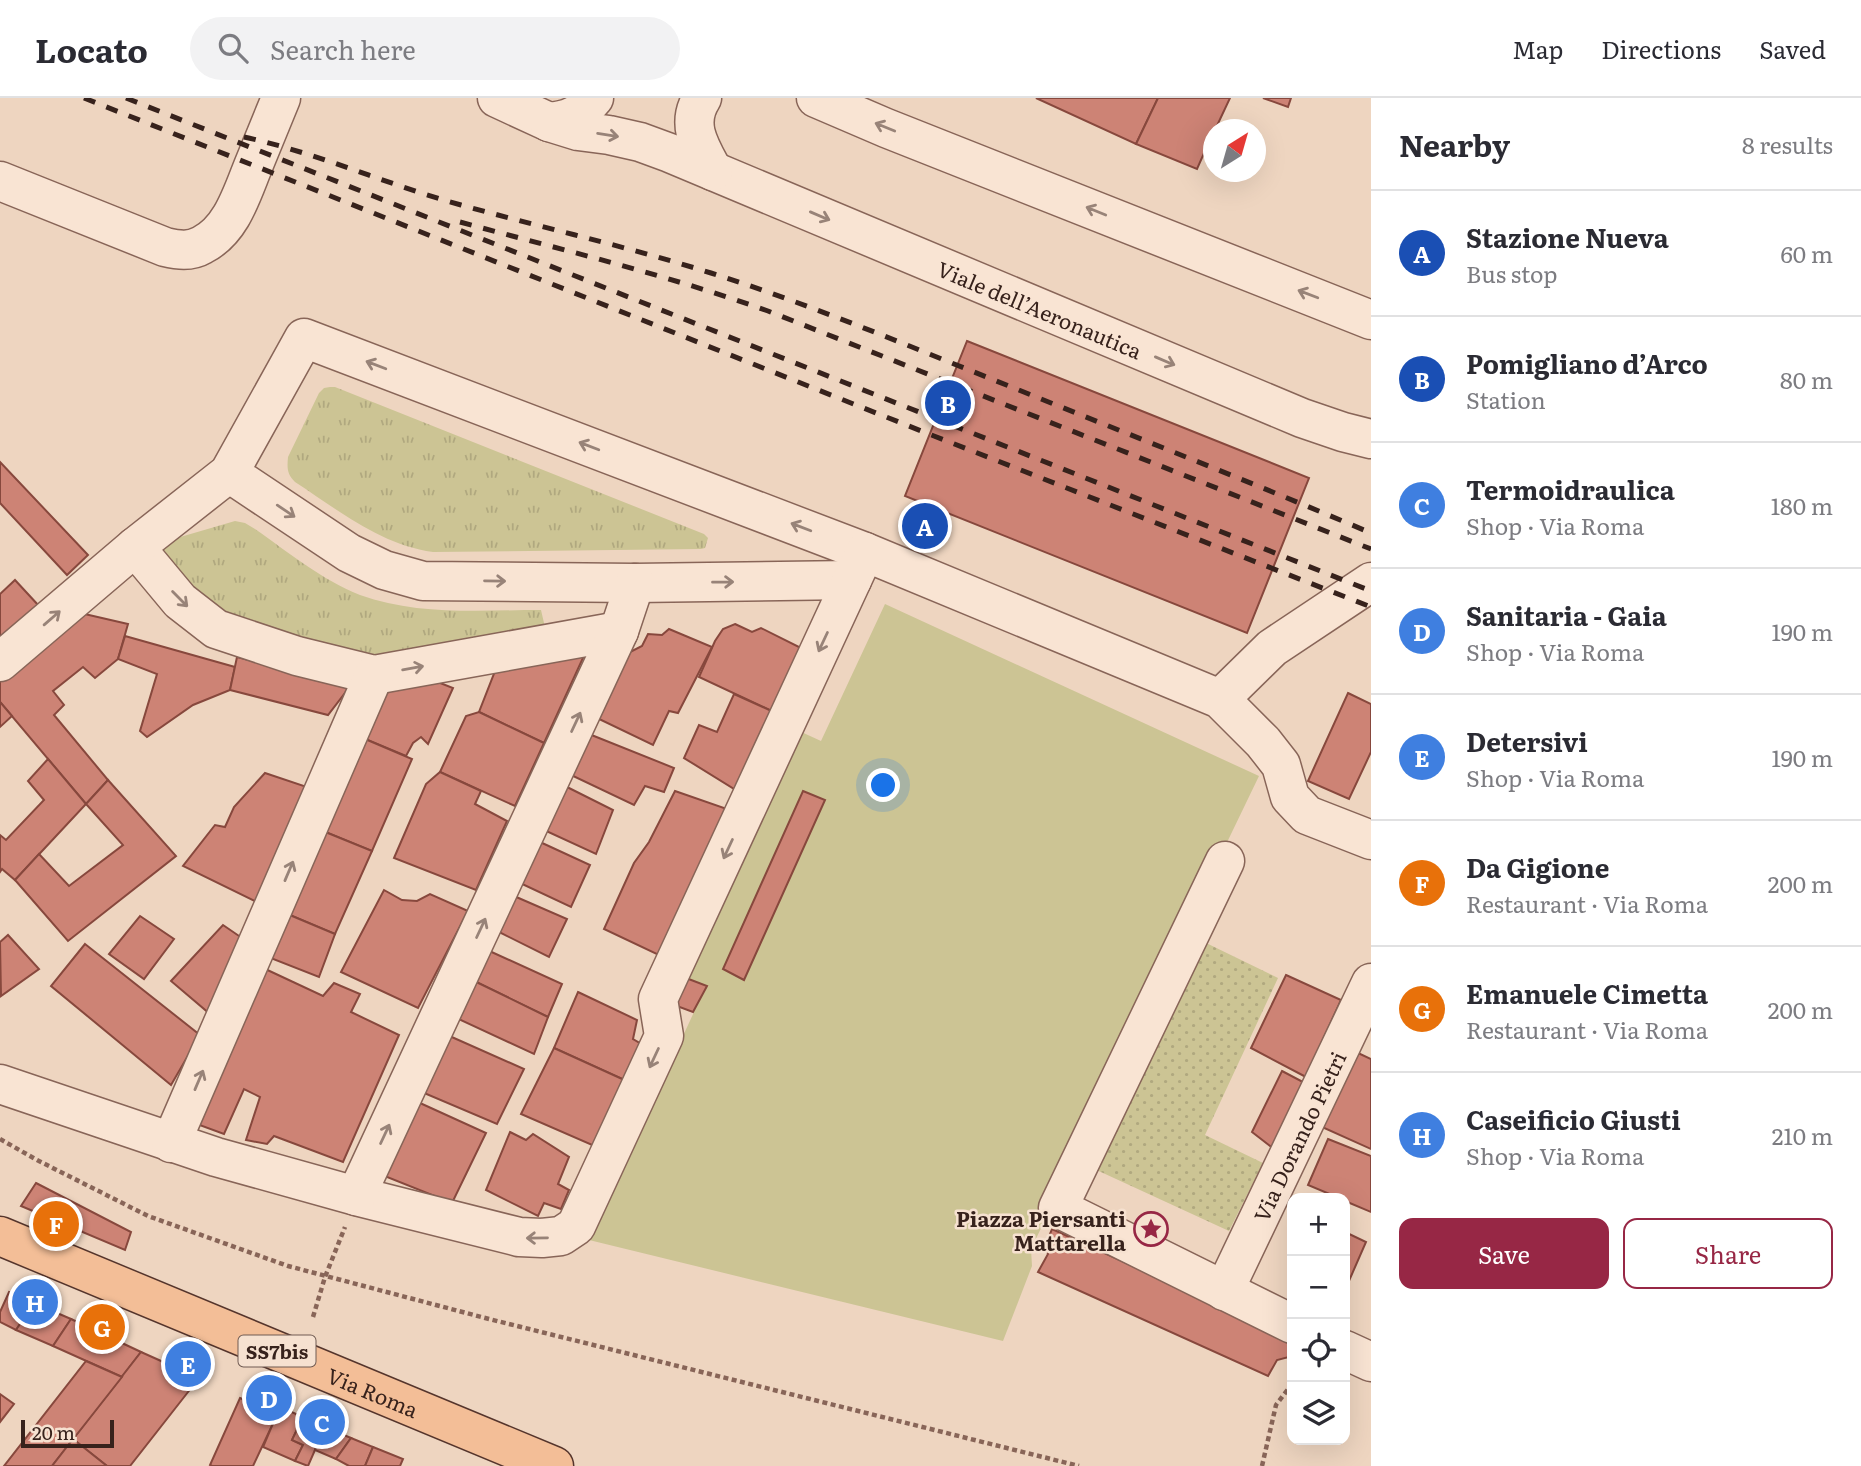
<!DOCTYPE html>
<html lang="en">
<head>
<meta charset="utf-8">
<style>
  :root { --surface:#fff; --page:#f2f2f3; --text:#2b2b33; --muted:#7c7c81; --line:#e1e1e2; --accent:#972745 }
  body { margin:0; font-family:Literata,serif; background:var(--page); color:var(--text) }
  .controls { position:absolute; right:21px; bottom:21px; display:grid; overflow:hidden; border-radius:14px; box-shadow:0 7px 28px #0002 }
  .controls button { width:63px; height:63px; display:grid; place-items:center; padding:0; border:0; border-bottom:2px solid var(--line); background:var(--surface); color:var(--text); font:35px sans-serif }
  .compass { position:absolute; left:1203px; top:21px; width:63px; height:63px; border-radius:50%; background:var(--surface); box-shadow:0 7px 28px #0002; rotate:37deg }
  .scale { position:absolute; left:21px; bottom:18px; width:93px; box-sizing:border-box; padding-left:7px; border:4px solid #37221c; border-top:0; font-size:19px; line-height:24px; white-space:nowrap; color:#37221c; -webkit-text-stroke:5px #f6e1d0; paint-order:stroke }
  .you { position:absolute; left:884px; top:688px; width:24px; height:24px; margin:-18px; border:5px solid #fff; border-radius:50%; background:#1a73e8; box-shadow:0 0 0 10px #1a73e833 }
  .badge { display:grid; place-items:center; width:46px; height:46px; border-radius:50%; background:var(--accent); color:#fff; font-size:23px; font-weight:700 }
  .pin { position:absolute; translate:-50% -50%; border:4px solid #fff; box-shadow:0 2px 7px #0006 }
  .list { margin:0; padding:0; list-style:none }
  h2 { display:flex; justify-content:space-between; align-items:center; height:91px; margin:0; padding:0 28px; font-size:30px }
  h2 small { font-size:23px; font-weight:400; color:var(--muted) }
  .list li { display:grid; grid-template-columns:46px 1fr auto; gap:21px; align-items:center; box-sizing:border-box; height:126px; padding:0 28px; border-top:2px solid var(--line) }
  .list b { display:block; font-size:26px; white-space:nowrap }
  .list p { margin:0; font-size:23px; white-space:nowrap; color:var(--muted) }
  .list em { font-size:23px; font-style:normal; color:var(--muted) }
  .actions { display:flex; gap:14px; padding:21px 28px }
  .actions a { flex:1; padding:16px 0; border:2px solid var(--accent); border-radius:14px; text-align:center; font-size:24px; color:var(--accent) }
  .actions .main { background:var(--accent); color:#fff }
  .icon { flex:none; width:38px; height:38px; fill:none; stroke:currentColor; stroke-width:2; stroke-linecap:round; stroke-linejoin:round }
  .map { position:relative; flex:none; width:1371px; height:1368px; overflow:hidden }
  header { display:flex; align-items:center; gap:42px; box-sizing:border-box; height:98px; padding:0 35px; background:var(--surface); border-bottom:2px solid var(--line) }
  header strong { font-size:33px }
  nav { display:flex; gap:38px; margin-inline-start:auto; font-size:24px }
  .search { width:490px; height:63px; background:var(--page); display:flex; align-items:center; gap:18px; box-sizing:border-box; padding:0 24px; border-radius:38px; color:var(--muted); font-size:26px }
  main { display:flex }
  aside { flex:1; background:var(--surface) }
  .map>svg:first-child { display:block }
  .grass { fill:url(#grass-tufts) }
  .park { fill:#ccc494 }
  .garden { fill:url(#garden-dots) }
  .building { fill:#cd8375; stroke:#87483d; stroke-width:2 }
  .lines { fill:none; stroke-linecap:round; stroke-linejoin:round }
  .minor-casing { stroke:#886558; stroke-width:41 }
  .major-casing { stroke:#55352c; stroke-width:41 }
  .path { stroke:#886558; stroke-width:4.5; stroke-dasharray:5 3.5; stroke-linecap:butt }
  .minor { stroke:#f9e4d3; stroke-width:38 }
  .major { stroke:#f3be97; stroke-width:38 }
  .rail { stroke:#37221c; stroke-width:5; stroke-dasharray:12 12; stroke-linecap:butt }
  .oneway { stroke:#988378 }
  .labels { text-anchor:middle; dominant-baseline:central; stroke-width:5; stroke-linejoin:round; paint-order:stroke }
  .shield { fill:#f6e1d0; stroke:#705b52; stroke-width:2 }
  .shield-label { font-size:19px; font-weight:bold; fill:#37221c }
  .street-label { font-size:21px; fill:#37221c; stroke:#f6e1d0 }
  .poi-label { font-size:21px; font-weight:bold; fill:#37221c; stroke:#f6e1d0; text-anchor:end }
</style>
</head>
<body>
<header>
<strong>Locato</strong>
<div class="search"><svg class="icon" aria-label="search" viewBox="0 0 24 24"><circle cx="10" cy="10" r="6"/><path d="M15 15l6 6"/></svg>Search here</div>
<nav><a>Map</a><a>Directions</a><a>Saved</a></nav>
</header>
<main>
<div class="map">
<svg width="1371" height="1368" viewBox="0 0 1371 1368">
  <defs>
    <pattern id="grass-tufts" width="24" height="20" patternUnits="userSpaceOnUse" patternTransform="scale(1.75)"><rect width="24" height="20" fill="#ccc494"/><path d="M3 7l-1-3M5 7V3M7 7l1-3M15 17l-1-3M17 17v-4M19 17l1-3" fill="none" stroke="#b0a87f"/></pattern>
    <pattern id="garden-dots" width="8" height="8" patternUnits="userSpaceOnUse" patternTransform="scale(1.75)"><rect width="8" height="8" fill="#ccc494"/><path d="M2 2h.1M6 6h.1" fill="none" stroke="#b0a87f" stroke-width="1.8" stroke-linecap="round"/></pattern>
  </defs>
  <rect width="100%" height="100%" fill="#eed5c0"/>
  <g class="grass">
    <path d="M 330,289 L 335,289 L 704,436 L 708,440 L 705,450 L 701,451 L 433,454 C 381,447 338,412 295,384 C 287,376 287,370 288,359 L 319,295 L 324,290 Z"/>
    <path d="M 235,423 L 245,425 L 255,431 C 288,454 322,482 360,497 C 418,518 481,512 541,512 L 547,538 L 402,565 L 218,520 L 161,456 L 164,447 L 170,442 Z"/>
  </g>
  <path class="park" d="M 885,506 L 1259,678 L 1031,1151 L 1032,1168 L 1003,1243 L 589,1142 L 694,914 L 671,902 L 797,632 L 821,643 Z"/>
  <path class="garden" d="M 1200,842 L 1278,880 L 1205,1037 L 1263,1065 L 1229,1133 L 1090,1069 Z"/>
  <g class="building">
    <path d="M 1036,0 L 1158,0 L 1136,46 Z"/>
    <path d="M 1158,0 L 1230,0 L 1215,32 L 1213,32 L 1213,35 L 1197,71 L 1136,46 Z"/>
    <path d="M 1263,0 L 1291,0 L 1288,9 Z"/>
    <path d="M 967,243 L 1309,380 L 1247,535 L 905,398 Z"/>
    <path d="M 0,364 L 88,457 L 67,477 L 0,405 Z"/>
    <path d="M 15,482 L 39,508 L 0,540 L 0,496 Z"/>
    <path d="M 76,514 L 128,526 L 118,561 L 95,580 L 83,569 L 53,593 L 64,607 L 54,617 L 108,682 L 86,706 L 0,604 L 0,583 Z"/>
    <path d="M 735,526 L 752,534 L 761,530 L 805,552 L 776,615 L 699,579 L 715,543 L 723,531 Z"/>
    <path d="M 669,531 L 712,549 L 678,615 L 669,613 L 653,647 L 597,620 L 630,554 L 642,548 L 648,536 L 662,537 Z"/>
    <path d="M 125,538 L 235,569 L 230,592 L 193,607 L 147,639 L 140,633 L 157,576 L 118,561 Z"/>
    <path d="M 588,549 L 544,645 L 479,614 L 499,563 Z"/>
    <path d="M 237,559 L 351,587 L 328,617 L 230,592 Z"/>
    <path d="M 430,581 L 453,590 L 428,646 L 421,639 L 413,645 L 406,658 L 358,638 L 390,590 Z"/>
    <path d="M 1348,595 L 1371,606 L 1371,654 L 1349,701 L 1308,683 Z"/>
    <path d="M 734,596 L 776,615 L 739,694 L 684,660 L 699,627 L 717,634 Z"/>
    <path d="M 0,604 L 12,618 L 0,629 Z"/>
    <path d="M 479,614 L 544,645 L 515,708 L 440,674 L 466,618 Z"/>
    <path d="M 589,636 L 674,670 L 664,694 L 645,688 L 634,707 L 571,677 Z"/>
    <path d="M 358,638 L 412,661 L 372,753 L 318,731 Z"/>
    <path d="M 48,661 L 86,706 L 15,782 L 2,771 L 0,774 L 0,737 L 6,742 L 44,702 L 28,683 Z"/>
    <path d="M 440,674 L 481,693 L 475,706 L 507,723 L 476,792 L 394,760 L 426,686 Z"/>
    <path d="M 265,675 L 307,689 L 257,804 L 183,768 L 215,727 L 225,729 L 234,709 Z"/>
    <path d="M 108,682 L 176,758 L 68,843 L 15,782 L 39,756 L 69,788 L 123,747 L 86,706 Z"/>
    <path d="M 563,687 L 613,712 L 596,756 L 544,732 Z"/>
    <path d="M 675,693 L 727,711 L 663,859 L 604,831 L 634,765 L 649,744 Z"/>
    <path d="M 803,693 L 825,702 L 744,882 L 723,871 Z"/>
    <path d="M 318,731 L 372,753 L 335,836 L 285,815 Z"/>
    <path d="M 540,744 L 590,767 L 571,809 L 520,785 Z"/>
    <path d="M 384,792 L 402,802 L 417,803 L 430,796 L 468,813 L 418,910 L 341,874 Z"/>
    <path d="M 514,798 L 567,821 L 549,859 L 497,833 Z"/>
    <path d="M 285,815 L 335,836 L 319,879 L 268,859 Z"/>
    <path d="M 140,818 L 174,841 L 144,881 L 109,856 Z"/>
    <path d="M 223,827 L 242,840 L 210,916 L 171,883 Z"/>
    <path d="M 8,837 L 39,871 L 1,898 L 0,844 Z"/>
    <path d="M 85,846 L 200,937 L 171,987 L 51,888 Z"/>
    <path d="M 485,851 L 562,886 L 548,919 L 468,880 Z"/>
    <path d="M 261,869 L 323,898 L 334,885 L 360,896 L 351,914 L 399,937 L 343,1064 L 274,1038 L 267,1046 L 246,1042 L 260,999 L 244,991 L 224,1036 L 194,1025 Z"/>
    <path d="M 1286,877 L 1341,902 L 1306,979 L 1251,950 Z"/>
    <path d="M 468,880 L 548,919 L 534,956 L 450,917 Z"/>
    <path d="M 686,880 L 707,888 L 693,914 L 674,907 Z"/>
    <path d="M 578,894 L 637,922 L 633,941 L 648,950 L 631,985 L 554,950 Z"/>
    <path d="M 445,936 L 524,971 L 497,1026 L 417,992 Z"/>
    <path d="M 554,950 L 631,985 L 599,1050 L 521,1016 Z"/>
    <path d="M 1358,955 L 1371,961 L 1371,1051 L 1322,1029 Z"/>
    <path d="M 1282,973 L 1303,984 L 1274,1051 L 1252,1034 Z"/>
    <path d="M 409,1000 L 486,1035 L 452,1105 L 377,1075 Z"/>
    <path d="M 510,1034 L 526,1042 L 533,1036 L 569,1059 L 558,1086 L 569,1092 L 561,1111 L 544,1105 L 538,1118 L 486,1092 Z"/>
    <path d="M 1328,1041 L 1371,1058 L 1371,1114 L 1345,1103 L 1345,1100 L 1339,1100 L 1308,1087 Z"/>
    <path d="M 36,1085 L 131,1134 L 125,1152 L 21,1108 Z"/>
    <path d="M 1052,1131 L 1292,1241 L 1292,1249 L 1289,1259 L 1277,1262 L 1268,1278 L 1038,1174 L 1048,1156 L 1045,1148 Z"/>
    <path d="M 1345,1134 L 1366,1144 L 1345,1192 Z"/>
    <path d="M 9,1194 L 34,1205 L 16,1232 L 0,1224 L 0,1214 Z"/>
    <path d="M 34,1205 L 71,1221 L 53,1248 L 16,1232 Z"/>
    <path d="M 71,1221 L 141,1254 L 122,1279 L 53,1248 Z"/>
    <path d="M 141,1254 L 199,1280 L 130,1368 L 107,1368 L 73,1341 Z"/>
    <path d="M 86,1263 L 122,1279 L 52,1368 L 4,1368 Z"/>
    <path d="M 0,1296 L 14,1306 L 0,1324 Z"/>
    <path d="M 240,1300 L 277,1317 L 253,1368 L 212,1368 L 210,1367 Z"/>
    <path d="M 280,1309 L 303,1319 L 292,1342 L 303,1347 L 295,1363 L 263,1349 Z"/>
    <path d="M 303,1319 L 325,1329 L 308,1368 L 295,1363 L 303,1347 L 292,1342 Z"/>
    <path d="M 325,1329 L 351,1340 L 336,1361 L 315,1352 Z"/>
    <path d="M 351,1340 L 373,1349 L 365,1368 L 349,1368 L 336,1361 Z"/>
    <path d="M 73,1341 L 107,1368 L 52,1368 Z"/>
    <path d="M 373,1349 L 403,1361 L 400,1368 L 365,1368 Z"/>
  </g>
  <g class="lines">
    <g class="minor-casing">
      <g id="minor">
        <path id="s1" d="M 497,0 L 549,24 L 578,33 L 609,37 L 640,44 L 670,55 L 1302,320 L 1343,334 L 1371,341"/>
        <path d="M 702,0 C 685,26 700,49 713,73"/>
        <path d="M 816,0 L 886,30 L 1371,222"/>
        <path d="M 549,24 C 570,22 580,17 594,0"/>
        <path d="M 0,83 L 165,149 C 178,152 190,154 202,147 C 232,132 242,95 254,66 C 263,44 272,22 281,0"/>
        <path d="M 229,375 L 349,455 L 384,472 L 423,483 L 635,485 L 852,482"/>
        <path d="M 135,449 L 180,503 L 216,531 L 297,558 L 374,577 L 619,533"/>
        <path d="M 0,564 L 135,449 L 229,375 L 304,240 L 865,454 L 1220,601 L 1263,644 L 1281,667 L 1290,699 L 1307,717 L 1371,742"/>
        <path d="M 1220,601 L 1272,550 L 1371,484"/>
        <path d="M 1225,763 L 1058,1110 L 1292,1226"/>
        <path d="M 0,986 L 216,1059 L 356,1098 L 519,1139 L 542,1140 L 561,1138 L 576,1128 L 664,938 L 658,901 L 865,454"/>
        <path d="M 171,1045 L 374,577"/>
        <path d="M 356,1098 L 619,533 L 635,485"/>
        <path id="s2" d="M 1224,1193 L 1371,885"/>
        <path d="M 1345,1252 L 1371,1264"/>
      </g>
    </g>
    <g class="major-casing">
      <g id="major">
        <path id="s3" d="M 0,1138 L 554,1368"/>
      </g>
    </g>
    <g class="path">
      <path d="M 0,1041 L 37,1062 L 148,1118 L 288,1168 L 489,1221 L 1079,1368"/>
      <path d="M 313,1219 L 325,1179 L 345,1129"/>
      <path d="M 1262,1368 L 1276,1307 L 1292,1286"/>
    </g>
    <use href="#minor" class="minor"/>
    <use href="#major" class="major"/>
    <g class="rail">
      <path d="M 84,0 L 934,338 L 1371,509"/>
      <path d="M 126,0 L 1371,493"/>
      <path d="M 244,39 C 318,55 388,87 461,107 C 544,130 629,149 711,175 C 812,207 911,249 1009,288 C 1130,337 1251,384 1371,435"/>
      <path d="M 460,124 C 563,152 667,177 768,213 L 1371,451"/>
    </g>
  </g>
  <defs><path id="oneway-shaft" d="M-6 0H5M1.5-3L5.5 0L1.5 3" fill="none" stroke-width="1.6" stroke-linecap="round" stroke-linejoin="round" transform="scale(1.75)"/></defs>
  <g class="oneway">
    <use href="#oneway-shaft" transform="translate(885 29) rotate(-158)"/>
    <use href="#oneway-shaft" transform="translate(608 37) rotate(9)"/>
    <use href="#oneway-shaft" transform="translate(1096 113) rotate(-158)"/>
    <use href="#oneway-shaft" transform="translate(820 118) rotate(23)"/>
    <use href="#oneway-shaft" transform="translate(1308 196) rotate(-159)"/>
    <use href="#oneway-shaft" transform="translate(1165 263) rotate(23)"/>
    <use href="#oneway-shaft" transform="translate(376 267) rotate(-159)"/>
    <use href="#oneway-shaft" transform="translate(589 348) rotate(-159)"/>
    <use href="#oneway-shaft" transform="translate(286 413) rotate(34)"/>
    <use href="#oneway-shaft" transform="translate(801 429) rotate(-159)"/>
    <use href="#oneway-shaft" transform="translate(495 483) rotate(1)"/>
    <use href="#oneway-shaft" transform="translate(723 484) rotate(-1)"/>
    <use href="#oneway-shaft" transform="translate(180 501) rotate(45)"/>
    <use href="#oneway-shaft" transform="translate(52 520) rotate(-41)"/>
    <use href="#oneway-shaft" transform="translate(823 544) rotate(115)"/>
    <use href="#oneway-shaft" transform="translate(413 570) rotate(-10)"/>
    <use href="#oneway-shaft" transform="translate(576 624) rotate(-65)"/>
    <use href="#oneway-shaft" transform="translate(728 751) rotate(115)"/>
    <use href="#oneway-shaft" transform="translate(289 773) rotate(-67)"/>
    <use href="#oneway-shaft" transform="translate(481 830) rotate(-65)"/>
    <use href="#oneway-shaft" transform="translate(654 960) rotate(115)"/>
    <use href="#oneway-shaft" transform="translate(199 982) rotate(-67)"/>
    <use href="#oneway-shaft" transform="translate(385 1036) rotate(-65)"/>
    <use href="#oneway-shaft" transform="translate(537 1140) rotate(179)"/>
  </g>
  <defs>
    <g id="sight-ring" transform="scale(1.75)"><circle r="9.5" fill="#f6e1d0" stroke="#972745" stroke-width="1.5"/><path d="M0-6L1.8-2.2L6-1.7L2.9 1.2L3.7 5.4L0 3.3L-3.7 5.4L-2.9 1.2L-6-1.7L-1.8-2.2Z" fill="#972745"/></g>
  </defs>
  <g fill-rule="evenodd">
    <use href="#sight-ring" x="1151" y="1131"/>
  </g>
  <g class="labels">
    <rect class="shield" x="238.5" y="1237.5" width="77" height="31" rx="5"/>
    <g class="shield-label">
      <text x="277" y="1253">SS7bis</text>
    </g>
    <g class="street-label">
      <text stroke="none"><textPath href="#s1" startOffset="584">Viale dell’Aeronautica</textPath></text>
      <text stroke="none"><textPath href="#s2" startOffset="172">Via Dorando Pietri</textPath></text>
      <text stroke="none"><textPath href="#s3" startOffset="404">Via Roma</textPath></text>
    </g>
    <g class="poi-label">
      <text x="1126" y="1119">Piazza Piersanti<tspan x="1126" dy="24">Mattarella</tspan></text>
    </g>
  </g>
</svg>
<div class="controls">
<button>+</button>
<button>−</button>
<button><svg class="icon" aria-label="locate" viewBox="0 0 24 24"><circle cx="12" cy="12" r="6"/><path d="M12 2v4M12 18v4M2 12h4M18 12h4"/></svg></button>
<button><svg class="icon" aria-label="layers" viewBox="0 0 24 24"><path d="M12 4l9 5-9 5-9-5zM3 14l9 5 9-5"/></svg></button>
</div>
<svg class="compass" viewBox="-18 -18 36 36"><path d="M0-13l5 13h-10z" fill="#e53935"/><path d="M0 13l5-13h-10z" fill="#7c7c81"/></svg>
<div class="scale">20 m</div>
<div class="you"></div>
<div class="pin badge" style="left:925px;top:428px;background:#1a4fb4">A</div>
<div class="pin badge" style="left:948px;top:305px;background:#1a4fb4">B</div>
<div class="pin badge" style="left:322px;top:1324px;background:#3f7fe0">C</div>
<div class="pin badge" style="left:269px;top:1300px;background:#3f7fe0">D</div>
<div class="pin badge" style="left:188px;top:1266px;background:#3f7fe0">E</div>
<div class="pin badge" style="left:56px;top:1126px;background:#e8710a">F</div>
<div class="pin badge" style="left:102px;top:1229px;background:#e8710a">G</div>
<div class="pin badge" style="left:35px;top:1204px;background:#3f7fe0">H</div>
</div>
<aside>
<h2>Nearby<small>8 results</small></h2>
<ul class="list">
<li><span class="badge" style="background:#1a4fb4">A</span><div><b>Stazione Nueva</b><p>Bus stop</p></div><em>60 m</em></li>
<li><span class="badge" style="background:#1a4fb4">B</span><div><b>Pomigliano d’Arco</b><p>Station</p></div><em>80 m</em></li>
<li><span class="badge" style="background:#3f7fe0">C</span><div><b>Termoidraulica</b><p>Shop · Via Roma</p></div><em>180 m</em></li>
<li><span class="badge" style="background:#3f7fe0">D</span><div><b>Sanitaria - Gaia</b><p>Shop · Via Roma</p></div><em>190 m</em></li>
<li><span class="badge" style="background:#3f7fe0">E</span><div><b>Detersivi</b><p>Shop · Via Roma</p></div><em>190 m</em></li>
<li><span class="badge" style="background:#e8710a">F</span><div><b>Da Gigione</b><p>Restaurant · Via Roma</p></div><em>200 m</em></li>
<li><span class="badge" style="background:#e8710a">G</span><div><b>Emanuele Cimetta</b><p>Restaurant · Via Roma</p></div><em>200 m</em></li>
<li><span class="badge" style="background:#3f7fe0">H</span><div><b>Caseificio Giusti</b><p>Shop · Via Roma</p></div><em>210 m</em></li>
</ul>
<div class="actions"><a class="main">Save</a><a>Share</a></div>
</aside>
</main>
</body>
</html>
